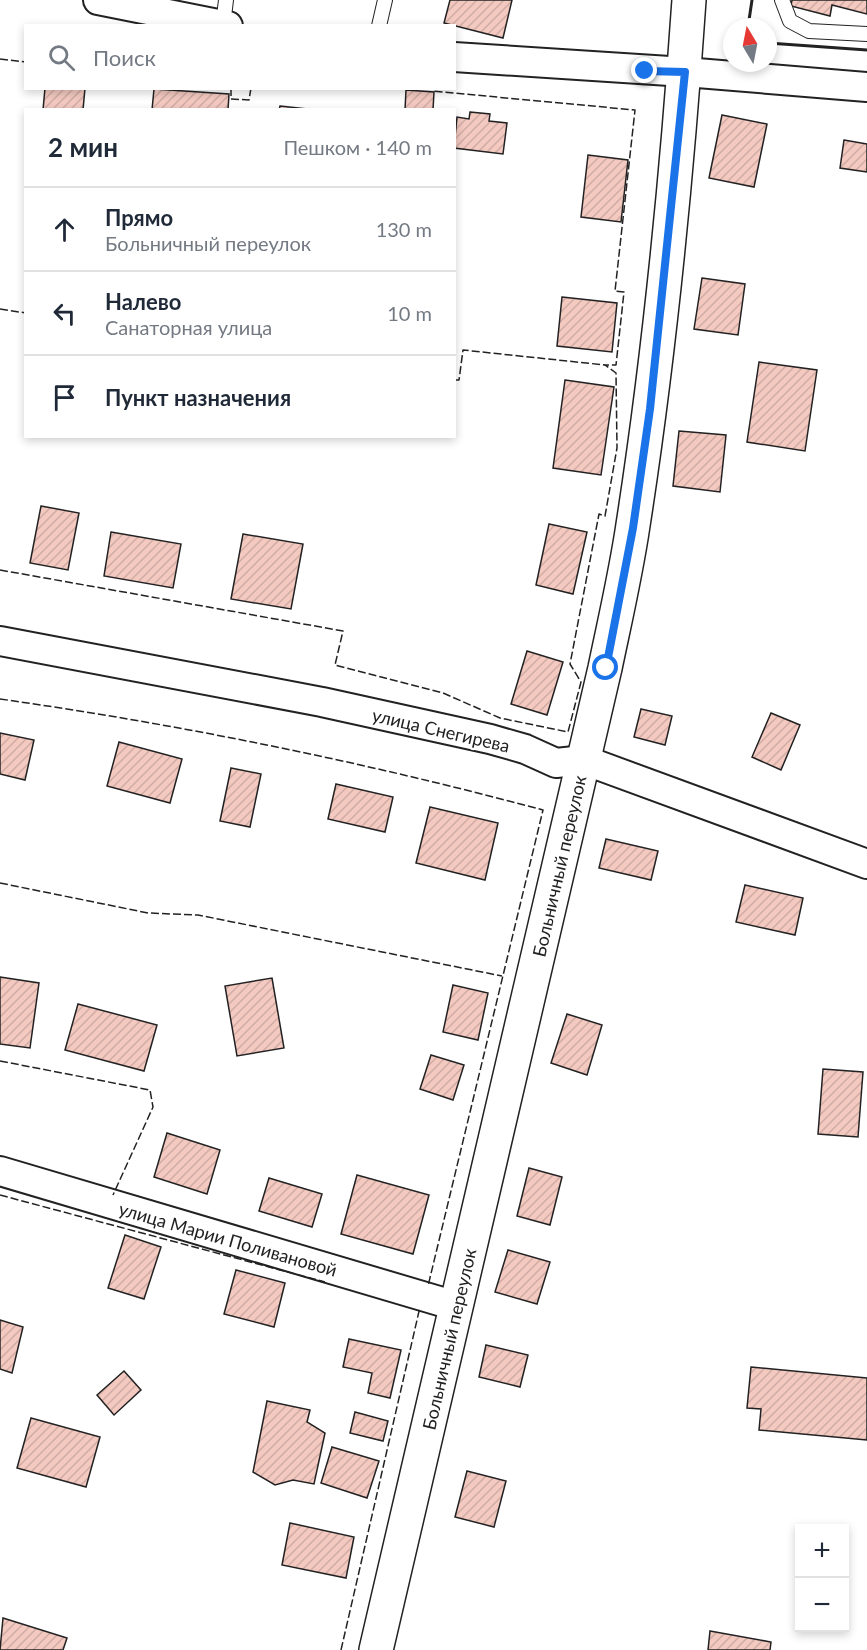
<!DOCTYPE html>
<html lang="ru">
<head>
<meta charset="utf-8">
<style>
  :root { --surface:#fff; --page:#f2f2f3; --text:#1f2937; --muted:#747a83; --line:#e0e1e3 }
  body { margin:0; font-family:Lato,sans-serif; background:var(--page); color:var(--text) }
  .controls { position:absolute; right:18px; bottom:18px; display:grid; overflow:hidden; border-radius:0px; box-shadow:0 3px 9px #0003 }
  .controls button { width:54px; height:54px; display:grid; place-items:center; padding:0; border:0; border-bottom:2px solid var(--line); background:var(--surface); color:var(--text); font:30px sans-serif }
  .compass { position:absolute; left:723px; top:18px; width:54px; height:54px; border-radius:50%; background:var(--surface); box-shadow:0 3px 9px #0003; rotate:350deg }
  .stop { position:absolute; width:18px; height:18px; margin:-14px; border:4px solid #1a73e8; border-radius:50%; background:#fff }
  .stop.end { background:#1a73e8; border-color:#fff; box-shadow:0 2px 6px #0008 }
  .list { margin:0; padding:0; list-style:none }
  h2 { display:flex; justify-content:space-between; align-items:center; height:78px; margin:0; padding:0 24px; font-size:26px }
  h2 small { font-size:20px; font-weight:400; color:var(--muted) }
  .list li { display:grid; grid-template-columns:39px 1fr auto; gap:18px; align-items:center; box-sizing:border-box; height:84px; padding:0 24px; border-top:2px solid var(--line) }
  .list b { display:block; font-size:22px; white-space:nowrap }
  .list p { margin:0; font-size:20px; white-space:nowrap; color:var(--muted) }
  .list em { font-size:20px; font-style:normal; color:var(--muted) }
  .icon { flex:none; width:33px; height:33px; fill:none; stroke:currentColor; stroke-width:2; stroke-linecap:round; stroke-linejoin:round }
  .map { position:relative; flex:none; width:867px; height:1650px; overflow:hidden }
  .search { position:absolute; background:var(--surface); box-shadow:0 3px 9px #0003; left:24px; top:24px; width:432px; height:66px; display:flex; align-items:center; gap:15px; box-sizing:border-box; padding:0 21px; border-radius:0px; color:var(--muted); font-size:22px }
  .panel { position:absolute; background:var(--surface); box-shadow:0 3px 9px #0003; left:24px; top:108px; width:432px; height:330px; border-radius:0px }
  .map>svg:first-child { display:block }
  .building { fill:url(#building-hatch); stroke:#222; stroke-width:1.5 }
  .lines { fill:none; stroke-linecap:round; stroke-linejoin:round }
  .lane-casing { stroke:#222; stroke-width:16 }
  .street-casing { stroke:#222; stroke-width:32 }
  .secondary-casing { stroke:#222; stroke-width:36 }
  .lane { stroke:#fff; stroke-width:14 }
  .street { stroke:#fff; stroke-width:28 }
  .secondary { stroke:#fff; stroke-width:33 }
  .fence { stroke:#222; stroke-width:1.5; stroke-dasharray:8 3; stroke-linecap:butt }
  .wall { stroke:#222; stroke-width:3 }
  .route { stroke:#1a73e8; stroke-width:8 }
  .labels { text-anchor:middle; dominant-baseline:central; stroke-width:4.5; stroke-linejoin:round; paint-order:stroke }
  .street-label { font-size:18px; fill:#222; stroke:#fff }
</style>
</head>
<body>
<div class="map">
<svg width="867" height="1650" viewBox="0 0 867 1650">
  <defs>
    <pattern id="building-hatch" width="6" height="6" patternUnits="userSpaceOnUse" patternTransform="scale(1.5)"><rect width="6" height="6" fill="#f3c9c0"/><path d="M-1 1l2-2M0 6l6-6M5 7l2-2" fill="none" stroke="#d0aca5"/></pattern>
  </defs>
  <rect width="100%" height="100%" fill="#fff"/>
  <g class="building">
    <path d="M 450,0 L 512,0 L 503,38 L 444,23 Z"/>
    <path d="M 792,0 L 867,0 L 867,14 L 832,5 L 830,16 L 791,6 Z"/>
    <path d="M 45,88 L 85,88 L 83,110 L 43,110 Z"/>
    <path d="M 154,89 L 229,94 L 228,110 L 152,110 Z"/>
    <path d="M 406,90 L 434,92 L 433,110 L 405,110 Z"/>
    <path d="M 280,106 L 317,110 L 279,110 Z"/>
    <path d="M 470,112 L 490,114 L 489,121 L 507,123 L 503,154 L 454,148 L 457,117 L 469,119 Z"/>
    <path d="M 722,115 L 767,124 L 754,187 L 709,178 Z"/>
    <path d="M 844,140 L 867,144 L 867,172 L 840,168 Z"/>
    <path d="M 588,155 L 628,160 L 621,222 L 581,217 Z"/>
    <path d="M 702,278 L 745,284 L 738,335 L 694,329 Z"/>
    <path d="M 562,297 L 617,303 L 612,352 L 557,346 Z"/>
    <path d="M 759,362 L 817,370 L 805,451 L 747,442 Z"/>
    <path d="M 565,380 L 614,387 L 601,475 L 553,468 Z"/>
    <path d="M 679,431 L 726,435 L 720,492 L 673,486 Z"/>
    <path d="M 41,506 L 79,513 L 68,570 L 30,563 Z"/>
    <path d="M 549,524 L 587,532 L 573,594 L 536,585 Z"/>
    <path d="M 111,532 L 181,544 L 173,588 L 104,576 Z"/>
    <path d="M 243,534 L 303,544 L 291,609 L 231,599 Z"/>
    <path d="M 527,651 L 563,662 L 547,715 L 511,704 Z"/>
    <path d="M 641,709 L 672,716 L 665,745 L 634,737 Z"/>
    <path d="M 771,713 L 800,725 L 781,770 L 752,757 Z"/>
    <path d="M 0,733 L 34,740 L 25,780 L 0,774 Z"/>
    <path d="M 119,742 L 182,759 L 170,803 L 107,786 Z"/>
    <path d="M 231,768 L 261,774 L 250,827 L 220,821 Z"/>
    <path d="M 336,784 L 393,797 L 385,832 L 328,819 Z"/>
    <path d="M 430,807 L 498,823 L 485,880 L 416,863 Z"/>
    <path d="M 606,839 L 658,851 L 651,880 L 599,868 Z"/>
    <path d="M 745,885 L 803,898 L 795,935 L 736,922 Z"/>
    <path d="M 0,977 L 39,983 L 30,1048 L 0,1044 Z"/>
    <path d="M 272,978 L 284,1048 L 237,1056 L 225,986 Z"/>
    <path d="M 453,985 L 488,993 L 478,1040 L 443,1032 Z"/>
    <path d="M 78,1004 L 157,1025 L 144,1071 L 65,1050 Z"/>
    <path d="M 567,1014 L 602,1025 L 587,1075 L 551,1063 Z"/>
    <path d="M 431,1055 L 464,1065 L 453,1100 L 420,1089 Z"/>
    <path d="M 823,1069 L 863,1072 L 858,1137 L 818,1134 Z"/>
    <path d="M 167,1133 L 220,1150 L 207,1194 L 154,1177 Z"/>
    <path d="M 529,1168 L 562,1177 L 550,1225 L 517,1216 Z"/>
    <path d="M 357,1175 L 429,1195 L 413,1254 L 341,1234 Z"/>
    <path d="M 269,1178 L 322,1194 L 312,1227 L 259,1211 Z"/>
    <path d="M 125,1235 L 161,1247 L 144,1299 L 108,1288 Z"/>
    <path d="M 508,1250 L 550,1262 L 537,1304 L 495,1292 Z"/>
    <path d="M 236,1270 L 285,1283 L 274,1327 L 224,1314 Z"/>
    <path d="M 0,1320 L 23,1327 L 12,1373 L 0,1369 Z"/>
    <path d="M 349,1339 L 401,1350 L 390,1398 L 368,1393 L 372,1373 L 343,1367 Z"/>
    <path d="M 486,1345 L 528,1355 L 520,1387 L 479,1377 Z"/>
    <path d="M 751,1367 L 867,1378 L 867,1440 L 759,1430 L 761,1409 L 747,1408 Z"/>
    <path d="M 124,1371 L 141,1390 L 114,1415 L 97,1395 Z"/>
    <path d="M 267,1401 L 310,1410 L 307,1422 L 325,1433 L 314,1484 L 293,1480 L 275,1485 L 253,1472 Z"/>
    <path d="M 355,1412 L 388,1421 L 383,1441 L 350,1433 Z"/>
    <path d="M 31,1418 L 100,1437 L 86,1487 L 17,1468 Z"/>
    <path d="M 332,1447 L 379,1461 L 367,1498 L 321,1483 Z"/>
    <path d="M 467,1471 L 506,1481 L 494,1527 L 455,1517 Z"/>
    <path d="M 290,1523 L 354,1537 L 346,1578 L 282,1565 Z"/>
    <path d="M 3,1618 L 67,1638 L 63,1650 L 0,1650 Z"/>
    <path d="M 710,1631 L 771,1642 L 770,1650 L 708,1650 Z"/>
  </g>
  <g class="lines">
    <g class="lane-casing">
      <g id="lane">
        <path d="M 782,0 L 790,21 L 809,31 L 867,34"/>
        <path d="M 223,25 L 226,0"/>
        <path d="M 379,26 L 385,0"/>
      </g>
    </g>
    <g class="street-casing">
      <g id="street">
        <path d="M 98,0 L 228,26"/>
        <path d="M 454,57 L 685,72 L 867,87"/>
        <path d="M 0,641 L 322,702 L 490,739 L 525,749 L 556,763 L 584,760 L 867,864"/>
        <path d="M 0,1171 L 456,1306"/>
      </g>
    </g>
    <g class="secondary-casing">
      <path id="secondary" d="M 376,1650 L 605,668 C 615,620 626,573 633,525 C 660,351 677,175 689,0"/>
    </g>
    <use href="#lane" class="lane"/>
    <use href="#street" class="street"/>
    <use href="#secondary" class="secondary"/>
    <g class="fence">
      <path d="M 0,59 L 26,62"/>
      <path d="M 231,88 L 231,99 L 249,100 L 251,88"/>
      <path d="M 399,88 L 411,90"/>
      <path d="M 0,309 L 26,313"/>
      <path d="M 454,380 L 459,380 L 463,350 L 605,365"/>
      <path d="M 0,570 L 343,631 L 335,665 L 443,693 L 500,718 L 568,732 L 581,682 L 570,664 L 599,514 L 605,516 L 617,448 L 616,373 L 605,365 L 616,365 L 624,292 L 615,291 L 635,110 L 432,91"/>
      <path d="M 0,699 C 183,725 364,762 543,810 L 428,1286"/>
      <path d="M 0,883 L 148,913 L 198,915 L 502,976"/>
      <path d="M 0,1061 L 150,1090 L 153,1107 L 113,1195"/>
      <path d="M 0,1195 L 325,1282"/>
      <path d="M 341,1650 L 420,1307"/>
    </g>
    <g class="wall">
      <path d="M 748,27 L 752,0"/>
      <path d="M 768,43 L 867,50"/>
    </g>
  </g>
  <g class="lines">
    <path class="route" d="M 606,668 L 633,528 L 650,409 L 685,72 L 645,71"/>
  </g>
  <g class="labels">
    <g class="street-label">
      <text transform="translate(441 730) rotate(13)">улица Снегирева</text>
      <text transform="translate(559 866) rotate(-77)">Больничный переулок</text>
      <text transform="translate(228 1239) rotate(16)">улица Марии Поливановой</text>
      <text transform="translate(449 1339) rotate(-77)">Больничный переулок</text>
    </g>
  </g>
</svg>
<div class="controls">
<button>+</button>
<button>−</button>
</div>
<svg class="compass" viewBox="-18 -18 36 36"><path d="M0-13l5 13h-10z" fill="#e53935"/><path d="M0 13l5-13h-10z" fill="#747a83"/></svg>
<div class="stop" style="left:606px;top:668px"></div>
<div class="stop end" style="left:645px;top:71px"></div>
<div class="search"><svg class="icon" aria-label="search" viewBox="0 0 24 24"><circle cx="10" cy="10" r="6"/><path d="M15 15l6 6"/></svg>Поиск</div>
<section class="panel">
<h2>2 мин<small>Пешком · 140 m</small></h2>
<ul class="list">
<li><svg class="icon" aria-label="ahead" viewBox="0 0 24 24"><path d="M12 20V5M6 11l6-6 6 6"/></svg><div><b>Прямо</b><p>Больничный переулок</p></div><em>130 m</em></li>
<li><svg class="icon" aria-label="left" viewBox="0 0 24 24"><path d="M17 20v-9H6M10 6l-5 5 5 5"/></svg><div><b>Налево</b><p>Санаторная улица</p></div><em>10 m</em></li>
<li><svg class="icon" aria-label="arrive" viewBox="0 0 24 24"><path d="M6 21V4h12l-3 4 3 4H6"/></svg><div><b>Пункт назначения</b></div></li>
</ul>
</section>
</div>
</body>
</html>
